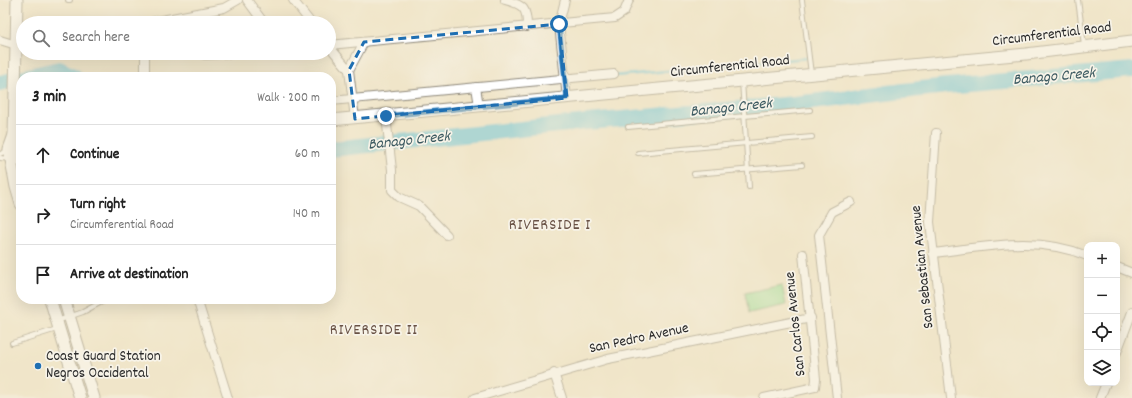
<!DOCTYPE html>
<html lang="en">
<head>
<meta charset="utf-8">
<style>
  :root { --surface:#fff; --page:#f2f2f2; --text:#222; --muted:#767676; --line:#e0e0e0 }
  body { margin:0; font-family:Dekko,sans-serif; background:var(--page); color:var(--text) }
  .controls { position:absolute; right:12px; bottom:12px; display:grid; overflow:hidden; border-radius:8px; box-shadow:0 4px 16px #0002 }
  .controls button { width:36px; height:36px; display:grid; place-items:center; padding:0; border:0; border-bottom:1px solid var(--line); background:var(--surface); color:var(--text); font:20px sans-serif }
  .stop { position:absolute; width:12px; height:12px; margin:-9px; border:3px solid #1f6fb2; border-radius:50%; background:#fff }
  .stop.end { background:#1f6fb2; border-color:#fff; box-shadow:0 1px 4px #0008 }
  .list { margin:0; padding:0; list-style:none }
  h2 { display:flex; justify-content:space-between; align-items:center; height:52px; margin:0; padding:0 16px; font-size:17px }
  h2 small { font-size:13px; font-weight:400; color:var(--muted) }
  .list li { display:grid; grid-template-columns:26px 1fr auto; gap:12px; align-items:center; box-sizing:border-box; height:60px; padding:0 16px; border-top:1px solid var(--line) }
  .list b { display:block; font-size:15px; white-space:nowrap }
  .list p { margin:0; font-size:13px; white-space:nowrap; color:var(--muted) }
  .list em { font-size:13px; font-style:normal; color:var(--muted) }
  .icon { flex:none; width:22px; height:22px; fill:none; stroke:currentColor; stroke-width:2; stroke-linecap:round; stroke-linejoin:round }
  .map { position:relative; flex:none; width:1132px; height:398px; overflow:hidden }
  .search { position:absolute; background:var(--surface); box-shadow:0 4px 16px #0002; left:16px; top:16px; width:320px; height:44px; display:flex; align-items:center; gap:10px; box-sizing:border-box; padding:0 14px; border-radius:22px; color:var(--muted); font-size:15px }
  .panel { position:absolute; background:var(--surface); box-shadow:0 4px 16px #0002; left:16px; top:72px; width:320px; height:232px; border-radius:16px }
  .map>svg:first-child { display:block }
  .garden { fill:#98df99; stroke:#628562 }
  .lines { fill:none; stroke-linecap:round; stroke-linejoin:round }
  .stream { stroke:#5fc3dd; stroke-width:2.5 }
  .river { stroke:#5fc3dd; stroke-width:16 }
  .lane-casing { stroke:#8e887a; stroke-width:6 }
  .street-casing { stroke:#8e887a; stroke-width:10 }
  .secondary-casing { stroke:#8e887a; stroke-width:13 }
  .lane { stroke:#fff; stroke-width:4 }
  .street { stroke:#fff; stroke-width:8 }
  .secondary { stroke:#fff; stroke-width:11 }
  .route { stroke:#1f6fb2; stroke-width:5 }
  .marked { fill:none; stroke:#1f6fb2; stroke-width:3; stroke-dasharray:8 5; stroke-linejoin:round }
  .poi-dot { fill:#1f6fb2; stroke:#f7f3e8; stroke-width:1.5 }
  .labels { text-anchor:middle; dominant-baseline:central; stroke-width:3.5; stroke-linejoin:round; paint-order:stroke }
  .street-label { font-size:15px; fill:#2b2b2b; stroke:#f7f3e8 }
  .poi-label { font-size:15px; fill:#2b2b2b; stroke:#f7f3e8; text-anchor:start }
  .water-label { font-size:16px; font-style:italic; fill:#3b5960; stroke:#f7f3e8 }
  .neighbourhood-label { font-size:16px; letter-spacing:1px; fill:#695245; stroke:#f7f3e8 }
</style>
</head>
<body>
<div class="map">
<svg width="1132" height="398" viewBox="0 0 1132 398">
  <rect width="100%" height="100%" fill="#f7f3e8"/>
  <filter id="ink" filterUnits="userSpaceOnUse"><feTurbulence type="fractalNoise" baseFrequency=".025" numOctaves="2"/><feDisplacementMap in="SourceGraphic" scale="8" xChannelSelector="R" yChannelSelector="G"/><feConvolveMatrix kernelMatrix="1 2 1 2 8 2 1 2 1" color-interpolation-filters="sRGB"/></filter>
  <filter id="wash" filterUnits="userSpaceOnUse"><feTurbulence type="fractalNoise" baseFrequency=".012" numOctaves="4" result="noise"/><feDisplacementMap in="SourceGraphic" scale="16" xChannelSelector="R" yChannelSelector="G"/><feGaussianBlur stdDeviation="0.9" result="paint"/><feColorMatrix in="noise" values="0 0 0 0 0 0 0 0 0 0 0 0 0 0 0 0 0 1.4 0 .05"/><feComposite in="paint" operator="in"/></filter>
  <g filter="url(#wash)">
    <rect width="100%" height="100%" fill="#f0e5c9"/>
    <path class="garden" d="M 782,285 L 786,305 L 749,313 L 745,293 Z"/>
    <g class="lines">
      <path class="stream" d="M 614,76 L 807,58"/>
      <g class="river">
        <path d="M 24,77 L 59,69 L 75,77"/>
        <path d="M 0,83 L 21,78"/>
        <path d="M 331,149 L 587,122 L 794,104 L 946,86 L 1132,70"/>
      </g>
    </g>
  </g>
  <g filter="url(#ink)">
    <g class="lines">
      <g class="lane-casing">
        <g id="lane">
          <path d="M 68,0 L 70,0"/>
          <path d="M 802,0 L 811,74"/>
          <path d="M 1078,0 L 1084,45"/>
          <path d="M 742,81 L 749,187"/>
          <path d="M 628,127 L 810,110"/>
          <path d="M 638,153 L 812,137"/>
          <path d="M 0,154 L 9,150"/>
          <path d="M 0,158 L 10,159"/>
          <path d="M 694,174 L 802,165"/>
          <path d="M 57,321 L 83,312 L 107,299"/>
          <path d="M 12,343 L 57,329"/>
        </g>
      </g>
      <g class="street-casing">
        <g id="street">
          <path d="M 247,0 L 264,23"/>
          <path d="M 293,0 L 311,23"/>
          <path d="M 505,0 C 524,5 527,8 527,27"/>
          <path d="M 565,0 L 559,24 L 567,98"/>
          <path d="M 146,23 L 224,8 L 238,0"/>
          <path d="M 0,40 L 16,45"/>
          <path d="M 329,45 L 615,18 L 624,12 L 629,0"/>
          <path d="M 329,46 L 349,70 L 355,119"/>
          <path d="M 145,53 L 145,77"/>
          <path d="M 199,53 L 205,55 L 238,53"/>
          <path d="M 349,70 L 364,42"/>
          <path d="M 476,87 L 479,106"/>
          <path d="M 331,101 L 614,74"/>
          <path d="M 386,116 L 392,170 L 392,190 L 399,197 L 419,206 L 447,235"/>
          <path d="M 936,133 L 930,222 L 951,398"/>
          <path d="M 933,253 C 986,247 1036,235 1087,256"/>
          <path d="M 1117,267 L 1132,273"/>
          <path d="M 197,299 L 228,398"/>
          <path d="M 1117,352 L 1132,312"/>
          <path d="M 554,373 L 562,398"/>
          <path d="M 475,398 L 608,359 L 811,318"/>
          <path d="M 764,398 L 815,387 L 816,379 L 803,254"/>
          <path d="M 837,398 L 819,235 L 832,212 L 851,202"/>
          <path d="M 1100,398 L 1106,383"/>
        </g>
      </g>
      <g class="secondary-casing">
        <g id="secondary">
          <path d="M 17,0 L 14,135 L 9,149 L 16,187 L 21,204"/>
          <path d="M 331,120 L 1026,54 L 1132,41"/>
          <path d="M 14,135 L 21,161"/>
          <path d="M 50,299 L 80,398"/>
          <path d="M 64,299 L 94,398"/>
        </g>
      </g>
      <use href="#lane" class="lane"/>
      <use href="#street" class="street"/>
      <use href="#secondary" class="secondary"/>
    </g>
  </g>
  <g class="lines" filter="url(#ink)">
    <path class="route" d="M 386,116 L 567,98 L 559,24"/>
  </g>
  <path d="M0 0H1132V398H0ZM 559,24 L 567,98 L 355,119 L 349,70 L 364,42 Z" fill="#f0e5c9" fill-opacity=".55" fill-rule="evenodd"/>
  <path class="marked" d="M 559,24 L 567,98 L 355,119 L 349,70 L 364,42 Z"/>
  <circle class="poi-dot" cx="38" cy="366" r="4"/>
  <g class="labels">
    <g class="street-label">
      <text transform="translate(1052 35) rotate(-7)">Circumferential Road</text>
      <text transform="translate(730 67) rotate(-6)">Circumferential Road</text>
      <text transform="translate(923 267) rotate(-96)">San Sebastian Avenue</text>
      <text transform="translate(796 324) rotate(-96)">San Carlos Avenue</text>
      <text transform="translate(639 339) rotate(-12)">San Pedro Avenue</text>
    </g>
    <g class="poi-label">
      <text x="46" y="357">Coast Guard Station<tspan x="46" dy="17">Negros Occidental</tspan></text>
    </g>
    <g class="water-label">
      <text transform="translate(1054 77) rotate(-5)">Banago Creek</text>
      <text transform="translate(731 108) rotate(-6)">Banago Creek</text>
      <text transform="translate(409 141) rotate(-6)">Banago Creek</text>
    </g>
    <g class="neighbourhood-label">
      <text x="550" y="225">RIVERSIDE I</text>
      <text x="374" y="330">RIVERSIDE II</text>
    </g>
  </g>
</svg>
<div class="controls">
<button>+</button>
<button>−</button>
<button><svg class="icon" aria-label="locate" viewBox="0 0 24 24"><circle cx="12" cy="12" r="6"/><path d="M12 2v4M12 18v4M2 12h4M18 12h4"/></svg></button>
<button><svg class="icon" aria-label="layers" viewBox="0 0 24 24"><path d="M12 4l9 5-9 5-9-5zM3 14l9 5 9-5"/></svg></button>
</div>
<div class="stop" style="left:559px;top:24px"></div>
<div class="stop end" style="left:386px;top:116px"></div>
<div class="search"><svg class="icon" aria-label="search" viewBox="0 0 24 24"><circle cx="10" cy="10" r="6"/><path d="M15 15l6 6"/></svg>Search here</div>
<section class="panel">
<h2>3 min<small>Walk · 200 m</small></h2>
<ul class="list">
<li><svg class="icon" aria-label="ahead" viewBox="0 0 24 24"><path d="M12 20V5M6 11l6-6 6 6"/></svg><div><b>Continue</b></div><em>60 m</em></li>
<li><svg class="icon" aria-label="right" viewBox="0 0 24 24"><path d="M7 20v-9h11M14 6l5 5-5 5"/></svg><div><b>Turn right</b><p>Circumferential Road</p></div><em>140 m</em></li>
<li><svg class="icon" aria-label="arrive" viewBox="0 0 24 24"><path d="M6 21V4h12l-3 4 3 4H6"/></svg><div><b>Arrive at destination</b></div></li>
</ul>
</section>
</div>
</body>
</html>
